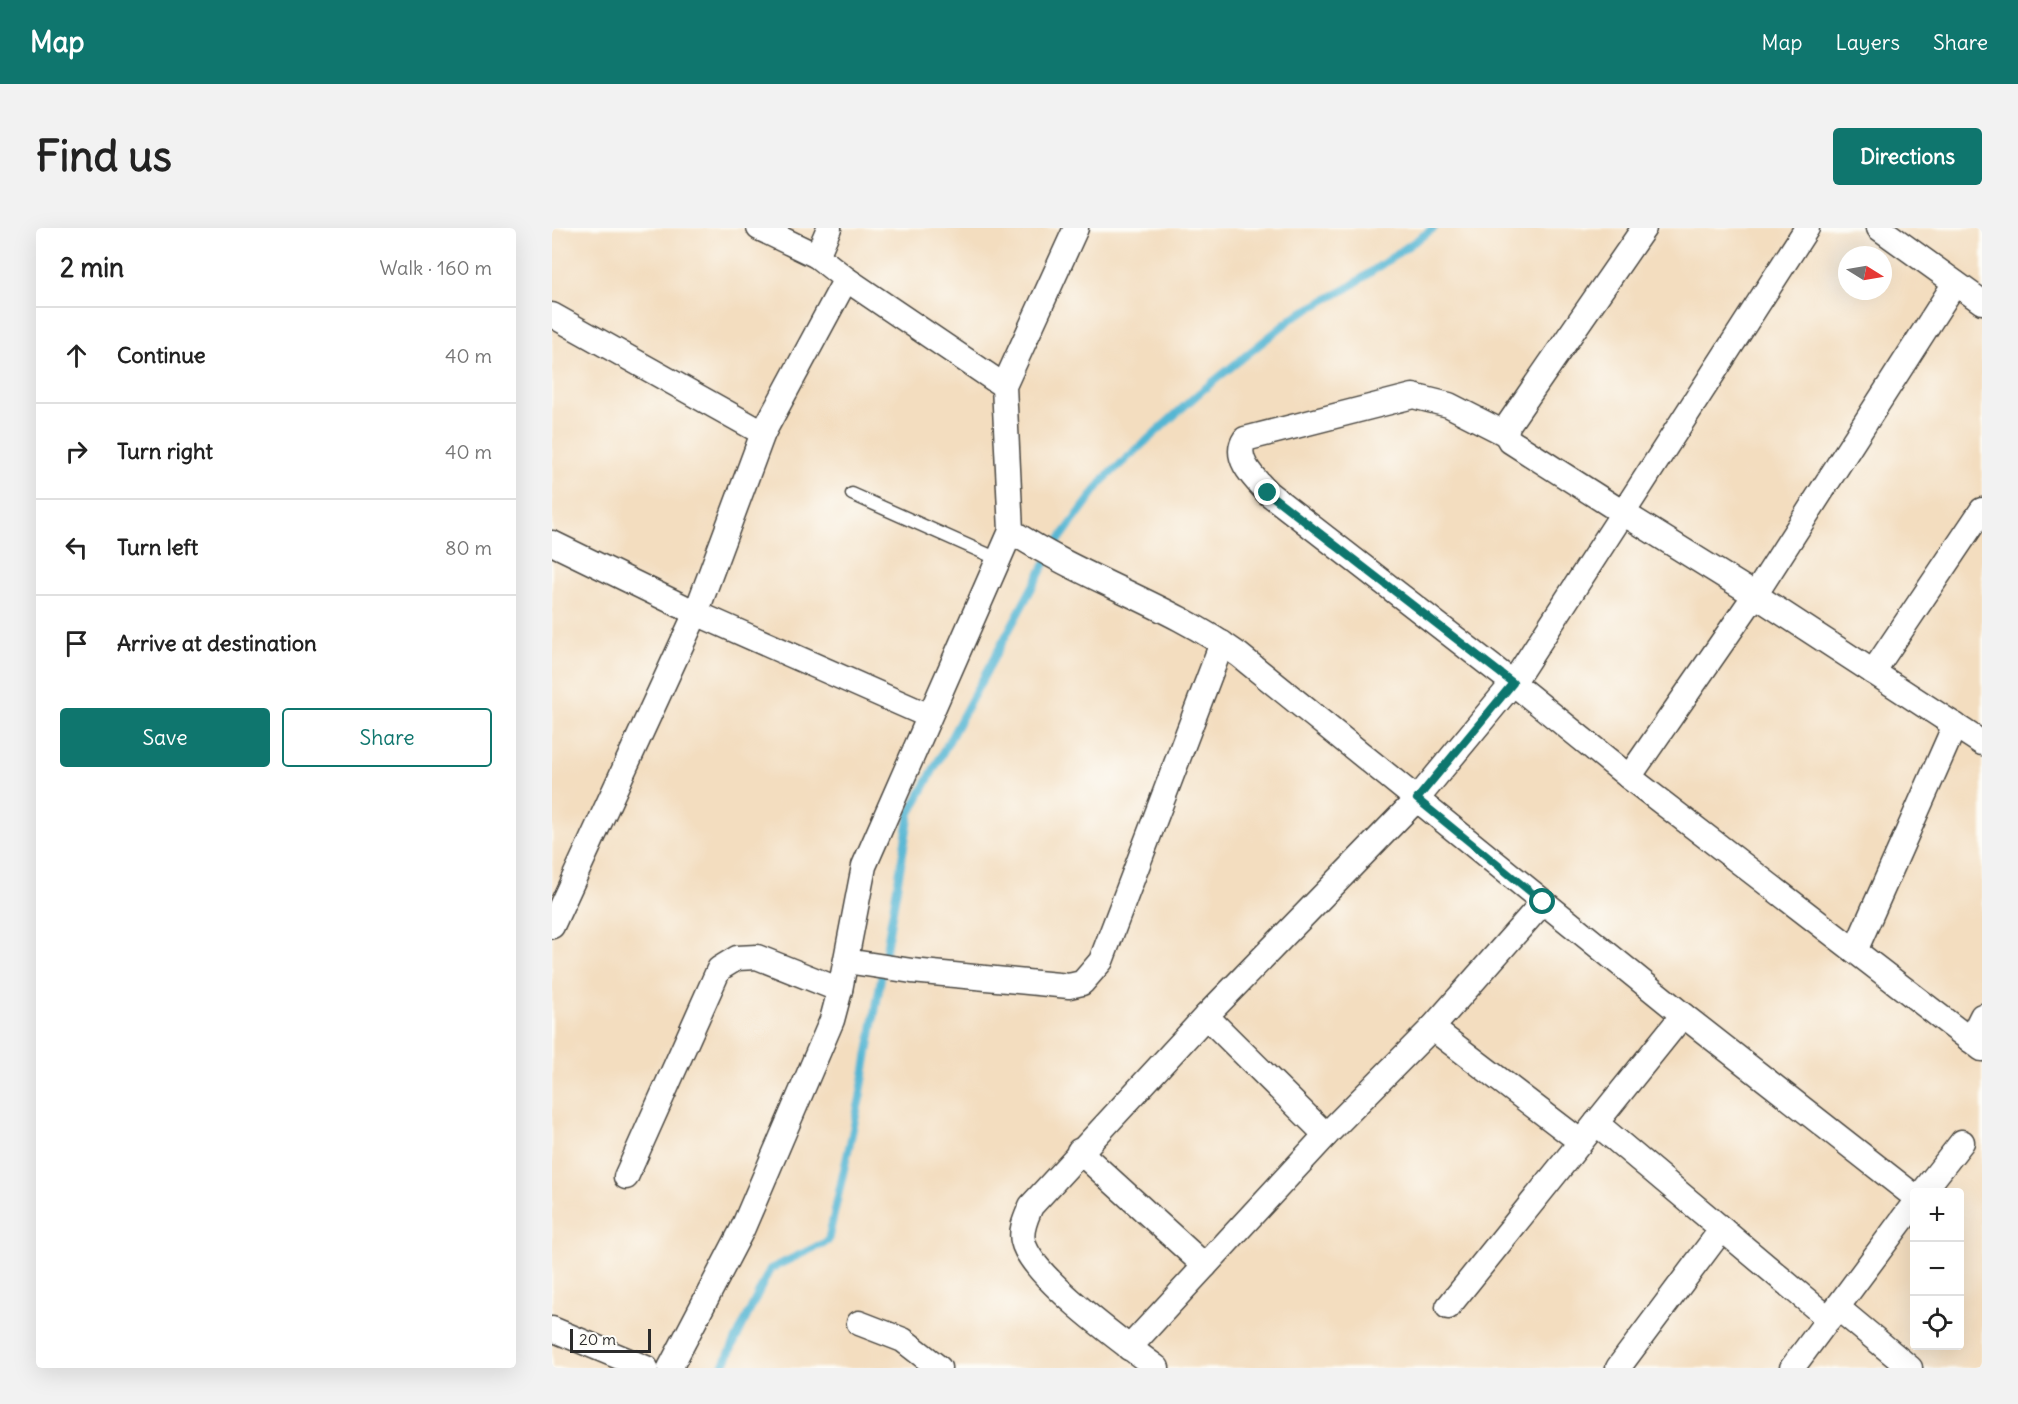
<!DOCTYPE html>
<html lang="en">
<head>
<meta charset="utf-8">
<style>
  :root { --surface:#fff; --page:#f2f2f2; --text:#222; --muted:#767676; --line:#e0e0e0; --accent:#0f766e }
  body { margin:0; font-family:Delius,sans-serif; background:var(--page); color:var(--text) }
  .controls { position:absolute; right:18px; bottom:18px; display:grid; overflow:hidden; border-radius:6px; box-shadow:0 6px 24px #0002 }
  .controls button { width:54px; height:54px; display:grid; place-items:center; padding:0; border:0; border-bottom:2px solid var(--line); background:var(--surface); color:var(--text); font:30px sans-serif }
  .compass { position:absolute; left:1286px; top:18px; width:54px; height:54px; border-radius:50%; background:var(--surface); box-shadow:0 6px 24px #0002; rotate:101deg }
  .scale { position:absolute; left:18px; bottom:15px; width:81px; box-sizing:border-box; padding-left:6px; border:3px solid #2b2b2b; border-top:0; font-size:16px; line-height:21px; white-space:nowrap; color:#2b2b2b; -webkit-text-stroke:4px #fdfcf7; paint-order:stroke }
  .stop { position:absolute; width:18px; height:18px; margin:-14px; border:4px solid #0f766e; border-radius:50%; background:#fff }
  .stop.end { background:#0f766e; border-color:#fff; box-shadow:0 2px 6px #0008 }
  .list { margin:0; padding:0; list-style:none }
  h2 { display:flex; justify-content:space-between; align-items:center; height:78px; margin:0; padding:0 24px; font-size:26px }
  h2 small { font-size:20px; font-weight:400; color:var(--muted) }
  .list li { display:grid; grid-template-columns:39px 1fr auto; gap:18px; align-items:center; box-sizing:border-box; height:96px; padding:0 24px; border-top:2px solid var(--line) }
  .list b { display:block; font-size:22px; white-space:nowrap }
  .list em { font-size:20px; font-style:normal; color:var(--muted) }
  .actions { display:flex; gap:12px; padding:18px 24px }
  .actions a { flex:1; padding:14px 0; border:2px solid var(--accent); border-radius:6px; text-align:center; font-size:21px; color:var(--accent) }
  .actions .main { background:var(--accent); color:#fff }
  .icon { flex:none; width:33px; height:33px; fill:none; stroke:currentColor; stroke-width:2; stroke-linecap:round; stroke-linejoin:round }
  .map { position:relative; flex:none; width:1430px; height:1140px; overflow:hidden; border-radius:6px }
  header { display:flex; align-items:center; gap:36px; box-sizing:border-box; height:84px; padding:0 30px; background:var(--accent); color:#fff }
  header strong { font-size:28px }
  nav { display:flex; gap:33px; margin-inline-start:auto; font-size:21px }
  .intro { display:flex; align-items:center; justify-content:space-between; box-sizing:border-box; height:144px; padding:0 36px }
  h1 { margin:0; font-size:42px }
  .button { padding:15px 27px; border-radius:6px; background:var(--accent); color:#fff; font-size:21px; font-weight:700 }
  main { display:flex; gap:36px; padding:0 36px }
  aside { flex:1; background:var(--surface); border-radius:6px; box-shadow:0 6px 24px #0002 }
  .map>svg:first-child { display:block }
  .lines { fill:none; stroke-linecap:round; stroke-linejoin:round }
  .stream { stroke:#54b6d3; stroke-width:8 }
  .lane-casing { stroke:#494641; stroke-width:15 }
  .street-casing { stroke:#494641; stroke-width:27 }
  .lane { stroke:#fff; stroke-width:12 }
  .street { stroke:#fff; stroke-width:24 }
  .route { stroke:#0f766e; stroke-width:8 }
</style>
</head>
<body>
<header>
<strong>Map</strong>
<nav><a>Map</a><a>Layers</a><a>Share</a></nav>
</header>
<div class="intro"><h1>Find us</h1><a class="button">Directions</a></div>
<main>
<aside>
<h2>2 min<small>Walk · 160 m</small></h2>
<ul class="list">
<li><svg class="icon" aria-label="ahead" viewBox="0 0 24 24"><path d="M12 20V5M6 11l6-6 6 6"/></svg><div><b>Continue</b></div><em>40 m</em></li>
<li><svg class="icon" aria-label="right" viewBox="0 0 24 24"><path d="M7 20v-9h11M14 6l5 5-5 5"/></svg><div><b>Turn right</b></div><em>40 m</em></li>
<li><svg class="icon" aria-label="left" viewBox="0 0 24 24"><path d="M17 20v-9H6M10 6l-5 5 5 5"/></svg><div><b>Turn left</b></div><em>80 m</em></li>
<li><svg class="icon" aria-label="arrive" viewBox="0 0 24 24"><path d="M6 21V4h12l-3 4 3 4H6"/></svg><div><b>Arrive at destination</b></div></li>
</ul>
<div class="actions"><a class="main">Save</a><a>Share</a></div>
</aside>
<div class="map">
<svg width="1430" height="1140" viewBox="0 0 1430 1140">
  <rect width="100%" height="100%" fill="#fdfcf7"/>
  <filter id="ink" filterUnits="userSpaceOnUse"><feTurbulence type="fractalNoise" baseFrequency=".0167" numOctaves="2"/><feDisplacementMap in="SourceGraphic" scale="12" xChannelSelector="R" yChannelSelector="G"/><feConvolveMatrix kernelMatrix="1 2 1 2 8 2 1 2 1" color-interpolation-filters="sRGB"/></filter>
  <filter id="wash" filterUnits="userSpaceOnUse"><feTurbulence type="fractalNoise" baseFrequency=".008" numOctaves="4" result="noise"/><feDisplacementMap in="SourceGraphic" scale="24" xChannelSelector="R" yChannelSelector="G"/><feGaussianBlur stdDeviation="1.35" result="paint"/><feColorMatrix in="noise" values="0 0 0 0 0 0 0 0 0 0 0 0 0 0 0 0 0 1.4 0 .05"/><feComposite in="paint" operator="in"/></filter>
  <g filter="url(#wash)">
    <rect width="100%" height="100%" fill="#f3ddbf"/>
    <g class="lines">
      <path class="stream" d="M 170,1140 L 218,1041 L 276,1013 L 308,870 L 358,585 L 502,319 L 552,251 L 647,165 L 743,88 L 796,60 L 882,0"/>
    </g>
  </g>
  <g filter="url(#ink)">
    <g class="lines">
      <g class="lane-casing">
        <path id="lane" d="M 300,266 L 446,331"/>
      </g>
      <g class="street-casing">
        <g id="street">
          <path d="M 207,0 L 265,28 L 277,0"/>
          <path d="M 524,0 L 452,158 L 459,303 C 531,351 616,376 687,427 L 1131,787 L 1362,968"/>
          <path d="M 1092,0 L 956,197 L 954,206 L 958,213 L 1071,285 L 1255,0"/>
          <path d="M 1327,0 L 1430,74"/>
          <path d="M 265,28 L 294,51 L 452,158"/>
          <path d="M 0,87 L 211,205"/>
          <path d="M 954,206 L 897,177 L 861,168 L 693,211 C 680,230 703,251 716,265 L 961,455 L 1077,549 L 1430,821"/>
          <path d="M 0,315 L 144,385 L 377,488"/>
          <path d="M 1321,444 L 1430,282"/>
          <path d="M 1077,549 L 1203,367 L 1403,55"/>
          <path d="M 0,698 L 144,385 L 211,205 L 294,51"/>
          <path d="M 1303,723 L 1403,497"/>
          <path d="M 294,733 L 360,743 L 517,758 L 530,755 L 549,733 L 670,415"/>
          <path d="M 654,788 L 774,907"/>
          <path d="M 880,800 L 1029,914"/>
          <path d="M 1418,812 L 1430,788"/>
          <path d="M 1044,895 L 1277,1091"/>
          <path d="M 527,923 L 653,1038"/>
          <path d="M 74,949 L 167,741 L 185,730 L 205,729 L 288,762"/>
          <path d="M 1371,964 L 1410,914"/>
          <path d="M 896,1079 L 1131,787"/>
          <path d="M 1286,1080 L 1358,1140"/>
          <path d="M 307,1095 L 351,1112 L 387,1140"/>
          <path d="M 0,1101 L 94,1140"/>
          <path d="M 577,1120 L 774,907 L 880,800 L 991,674"/>
          <path d="M 118,1140 L 190,1002 L 280,792 L 288,762 L 312,638 L 459,303"/>
          <path d="M 605,1140 C 574,1117 478,1048 471,1013 C 468,1001 475,988 479,978 L 654,788 L 865,571 L 961,455 L 1071,285 L 1203,367 L 1430,515"/>
          <path d="M 1066,1140 L 1170,1001"/>
          <path d="M 1240,1140 L 1362,976"/>
        </g>
      </g>
      <use href="#lane" class="lane"/>
      <use href="#street" class="street"/>
    </g>
  </g>
  <g class="lines" filter="url(#ink)">
    <path class="route" d="M 716,265 L 961,455 L 865,571 L 991,674"/>
  </g>
</svg>
<div class="controls">
<button>+</button>
<button>−</button>
<button><svg class="icon" aria-label="locate" viewBox="0 0 24 24"><circle cx="12" cy="12" r="6"/><path d="M12 2v4M12 18v4M2 12h4M18 12h4"/></svg></button>
</div>
<svg class="compass" viewBox="-18 -18 36 36"><path d="M0-13l5 13h-10z" fill="#e53935"/><path d="M0 13l5-13h-10z" fill="#767676"/></svg>
<div class="scale">20 m</div>
<div class="stop" style="left:991px;top:674px"></div>
<div class="stop end" style="left:716px;top:265px"></div>
</div>
</main>
</body>
</html>
